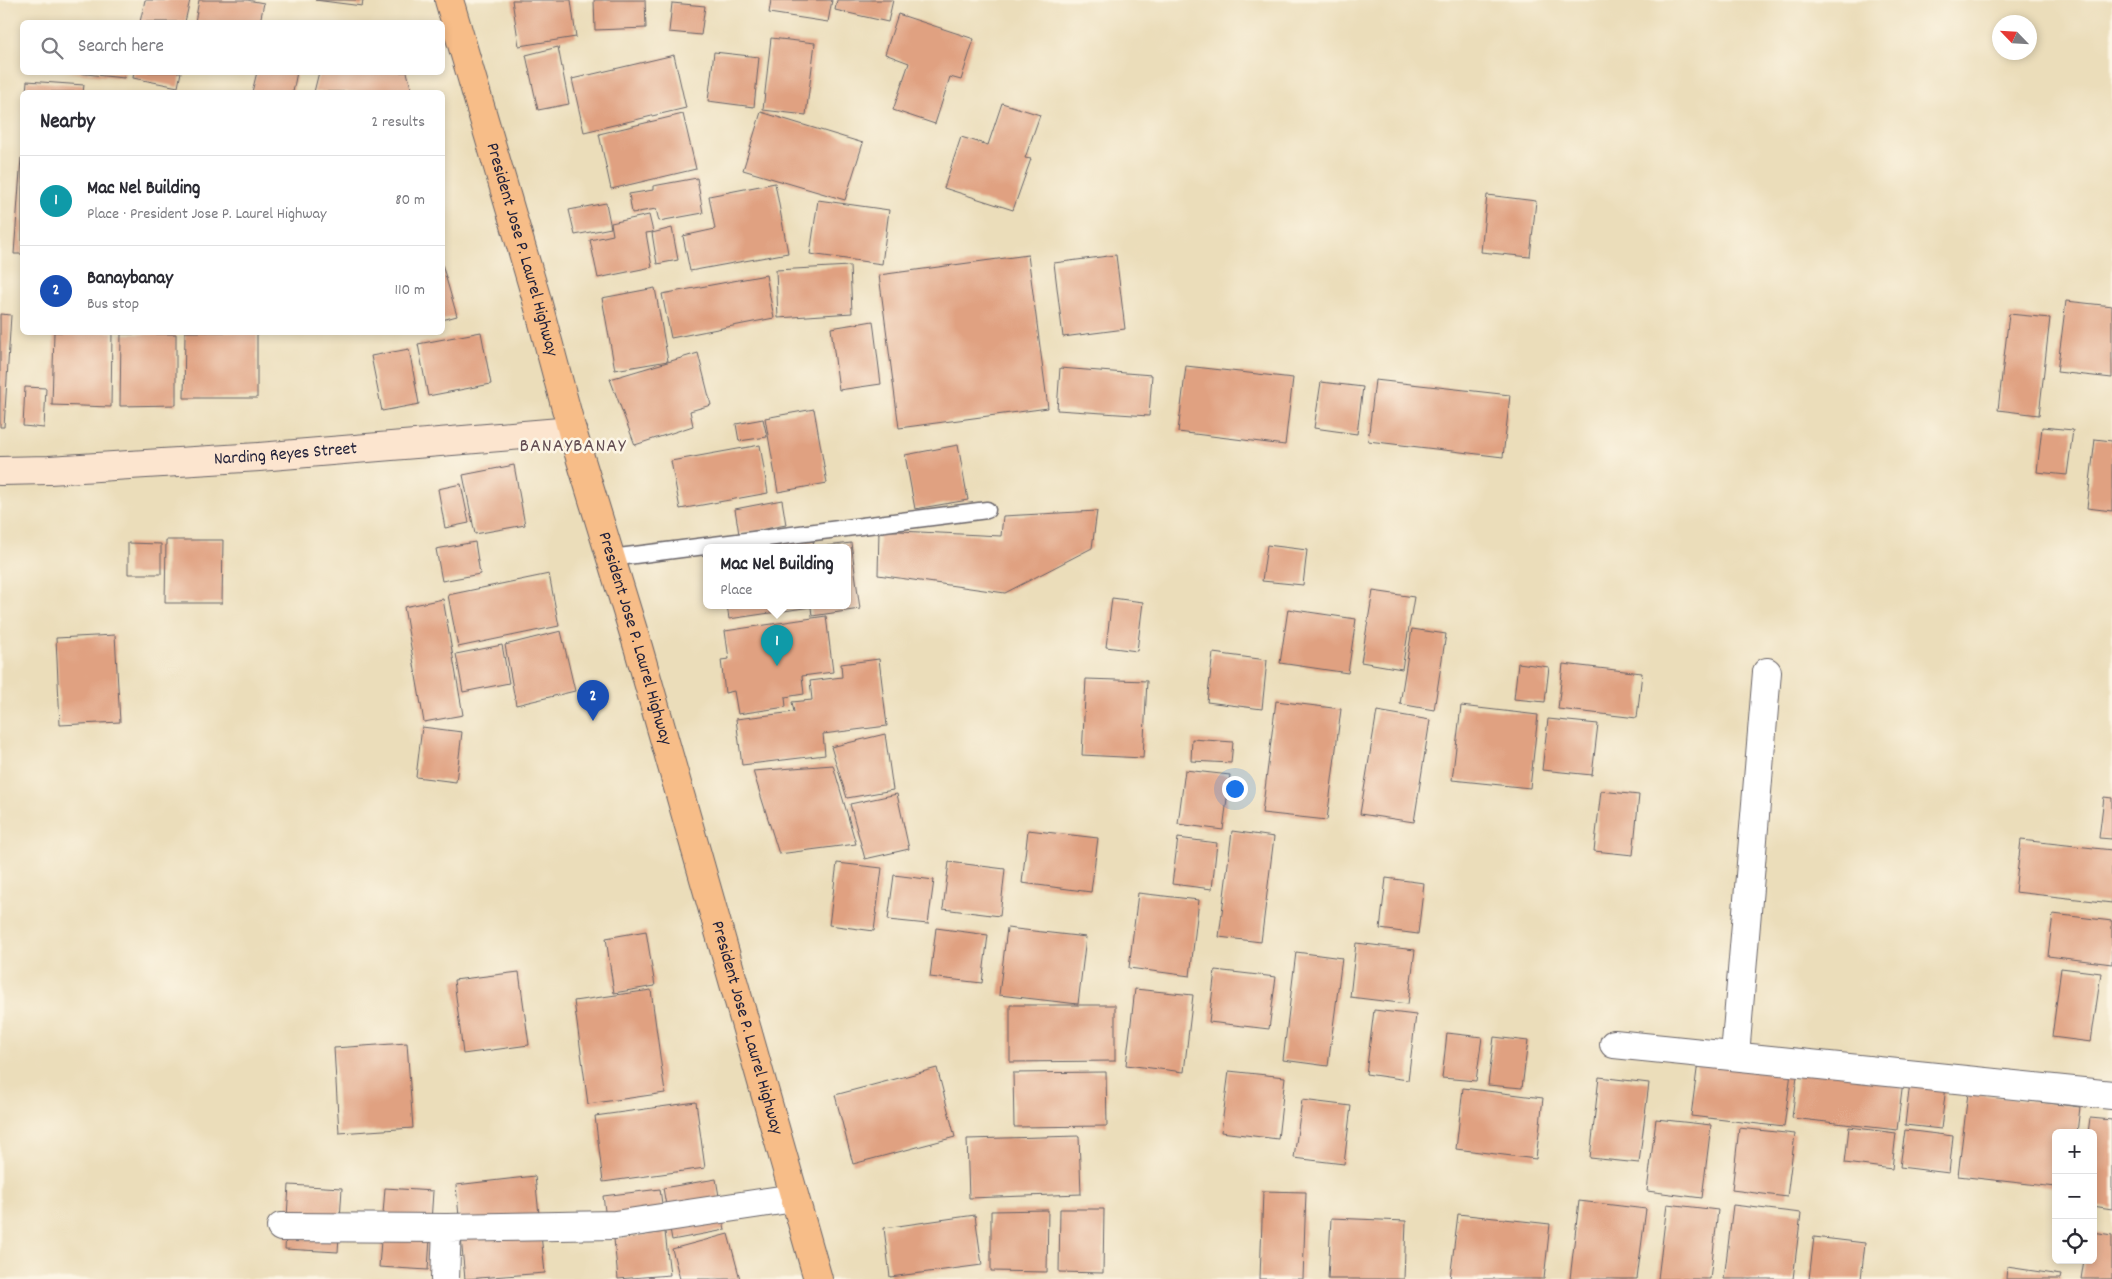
<!DOCTYPE html>
<html lang="en">
<head>
<meta charset="utf-8">
<style>
  :root { --surface:#fff; --page:#f2f2f3; --text:#2b2b33; --muted:#7c7c81; --line:#e1e1e2; --accent:#b45309 }
  body { margin:0; font-family:Dekko,sans-serif; background:var(--page); color:var(--text) }
  .controls { position:absolute; right:15px; bottom:15px; display:grid; overflow:hidden; border-radius:8px; box-shadow:0 2px 8px #0003 }
  .controls button { width:45px; height:45px; display:grid; place-items:center; padding:0; border:0; border-bottom:1px solid var(--line); background:var(--surface); color:var(--text); font:25px sans-serif }
  .compass { position:absolute; left:1992px; top:15px; width:45px; height:45px; border-radius:50%; background:var(--surface); box-shadow:0 2px 8px #0003; rotate:295deg }
  .you { position:absolute; left:1234px; top:788px; width:18px; height:18px; margin:-12px; border:4px solid #fff; border-radius:50%; background:#1a73e8; box-shadow:0 0 0 8px #1a73e833 }
  .badge { display:grid; place-items:center; width:32px; height:32px; border-radius:50%; background:var(--accent); color:#fff; font-size:16px; font-weight:700 }
  .pin { position:absolute; translate:-50% -41px; filter:drop-shadow(0 1px 2px #0008) }
  .pin::after { content:''; position:absolute; top:26px; width:18px; height:15px; background:inherit; clip-path:polygon(0 0,100% 0,50% 100%) }
  .popup { position:absolute; left:703px; top:544px; width:148px; height:65px; box-sizing:border-box; display:grid; place-content:center; border-radius:8px; background:var(--surface); filter:drop-shadow(0 1px 4px #0005); font-size:16px; white-space:nowrap; color:var(--muted) }
  .popup b { font-size:19px; color:var(--text) }
  .popup::after { content:''; position:absolute; left:50%; top:100%; margin-left:-10px; border:10px solid transparent; border-top-color:var(--surface) }
  .list { margin:0; padding:0; list-style:none }
  h2 { display:flex; justify-content:space-between; align-items:center; height:65px; margin:0; padding:0 20px; font-size:21px }
  h2 small { font-size:16px; font-weight:400; color:var(--muted) }
  .list li { display:grid; grid-template-columns:32px 1fr auto; gap:15px; align-items:center; box-sizing:border-box; height:90px; padding:0 20px; border-top:1px solid var(--line) }
  .list b { display:block; font-size:19px; white-space:nowrap }
  .list p { margin:0; font-size:16px; white-space:nowrap; color:var(--muted) }
  .list em { font-size:16px; font-style:normal; color:var(--muted) }
  .icon { flex:none; width:28px; height:28px; fill:none; stroke:currentColor; stroke-width:2; stroke-linecap:round; stroke-linejoin:round }
  .map { position:relative; flex:none; width:2112px; height:1279px; overflow:hidden }
  .search { position:absolute; background:var(--surface); box-shadow:0 2px 8px #0003; left:20px; top:20px; width:425px; height:55px; display:flex; align-items:center; gap:12px; box-sizing:border-box; padding:0 18px; border-radius:8px; color:var(--muted); font-size:19px }
  .panel { position:absolute; background:var(--surface); box-shadow:0 2px 8px #0003; left:20px; top:90px; width:425px; height:245px; border-radius:8px }
  .map>svg:first-child { display:block }
  .building { fill:#e0a181 }
  .lines { fill:none; stroke-linecap:round; stroke-linejoin:round }
  .lane-casing { stroke:#686367; stroke-width:19 }
  .street-casing { stroke:#686367; stroke-width:30 }
  .secondary-casing { stroke:#686367; stroke-width:30 }
  .highway-casing { stroke:#686367; stroke-width:30 }
  .lane { stroke:#fff; stroke-width:16 }
  .street { stroke:#fff; stroke-width:28 }
  .secondary { stroke:#fce5cf; stroke-width:28 }
  .highway { stroke:#f7bd88; stroke-width:28 }
  .labels { text-anchor:middle; dominant-baseline:central; stroke-width:5; stroke-linejoin:round; paint-order:stroke }
  .street-label { font-size:18px; fill:#22223b; stroke:#fcf5e5 }
  .quarter-label { font-size:20px; letter-spacing:1px; fill:#644e54; stroke:#fcf5e5 }
</style>
</head>
<body>
<div class="map">
<svg width="2112" height="1279" viewBox="0 0 2112 1279">
  <rect width="100%" height="100%" fill="#fcf5e5"/>
  <filter id="ink" filterUnits="userSpaceOnUse"><feTurbulence type="fractalNoise" baseFrequency=".02" numOctaves="2"/><feDisplacementMap in="SourceGraphic" scale="10" xChannelSelector="R" yChannelSelector="G"/><feConvolveMatrix kernelMatrix="1 2 1 2 8 2 1 2 1" color-interpolation-filters="sRGB"/></filter>
  <filter id="wash" filterUnits="userSpaceOnUse"><feTurbulence type="fractalNoise" baseFrequency=".0096" numOctaves="4" result="noise"/><feDisplacementMap in="SourceGraphic" scale="20" xChannelSelector="R" yChannelSelector="G"/><feGaussianBlur stdDeviation="1.12" result="paint"/><feColorMatrix in="noise" values="0 0 0 0 0 0 0 0 0 0 0 0 0 0 0 0 0 1.4 0 .05"/><feComposite in="paint" operator="in"/></filter>
  <g filter="url(#wash)">
    <rect width="100%" height="100%" fill="#ebddba"/>
    <g id="blocks">
      <g class="building">
        <path d="M 145,0 L 190,0 L 185,22 L 140,22 Z"/>
        <path d="M 199,0 L 247,0 L 264,3 L 260,22 L 195,22 Z"/>
        <path d="M 315,0 L 363,0 L 362,6 Z"/>
        <path d="M 512,0 L 571,0 L 576,37 L 519,46 Z"/>
        <path d="M 594,0 L 645,0 L 646,28 L 595,30 Z"/>
        <path d="M 771,0 L 832,0 L 828,22 L 769,13 Z"/>
        <path d="M 837,0 L 893,0 L 888,22 L 835,10 Z"/>
        <path d="M 672,3 L 705,6 L 701,35 L 669,32 Z"/>
        <path d="M 898,14 L 974,39 L 961,80 L 950,77 L 935,124 L 893,110 L 909,63 L 885,54 Z"/>
        <path d="M 771,38 L 815,43 L 806,115 L 763,110 Z"/>
        <path d="M 558,47 L 569,104 L 538,110 L 526,55 Z"/>
        <path d="M 714,52 L 759,57 L 754,107 L 708,101 Z"/>
        <path d="M 674,55 L 686,108 L 584,132 L 572,79 Z"/>
        <path d="M 67,72 L 125,72 L 124,78 Z"/>
        <path d="M 134,72 L 181,72 L 178,87 L 133,78 Z"/>
        <path d="M 257,72 L 297,72 L 293,92 L 252,92 Z"/>
        <path d="M 319,72 L 407,72 L 412,92 L 314,92 Z"/>
        <path d="M 27,81 L 84,85 L 83,92 L 26,92 Z"/>
        <path d="M 1002,103 L 1040,115 L 1025,158 L 1031,159 L 1013,210 L 944,188 L 961,137 L 988,145 Z"/>
        <path d="M 761,112 L 863,143 L 845,200 L 743,170 Z"/>
        <path d="M 683,114 L 696,169 L 611,189 L 599,134 Z"/>
        <path d="M 21,158 L 22,158 L 22,254 L 14,254 Z"/>
        <path d="M 697,178 L 703,213 L 659,221 L 656,209 L 632,213 L 629,194 L 653,190 L 653,186 Z"/>
        <path d="M 775,183 L 788,253 L 690,271 L 683,236 L 715,229 L 709,196 Z"/>
        <path d="M 1487,195 L 1536,201 L 1530,257 L 1481,252 Z"/>
        <path d="M 818,200 L 889,210 L 882,264 L 810,254 Z"/>
        <path d="M 606,203 L 611,228 L 575,235 L 569,210 Z"/>
        <path d="M 649,215 L 653,232 L 646,233 L 652,267 L 598,278 L 590,240 L 613,235 L 611,223 Z"/>
        <path d="M 672,228 L 678,260 L 657,264 L 652,233 Z"/>
        <path d="M 1028,255 L 1048,408 L 899,428 L 879,275 Z"/>
        <path d="M 1116,255 L 1125,329 L 1063,337 L 1054,263 Z"/>
        <path d="M 442,264 L 457,316 L 442,320 Z"/>
        <path d="M 850,266 L 852,313 L 778,318 L 776,270 Z"/>
        <path d="M 766,275 L 774,318 L 671,338 L 662,294 Z"/>
        <path d="M 655,288 L 668,361 L 615,370 L 602,298 Z"/>
        <path d="M 2066,301 L 2112,306 L 2112,378 L 2057,372 Z"/>
        <path d="M 0,314 L 11,315 L 4,427 L 0,427 Z"/>
        <path d="M 2009,314 L 2050,318 L 2039,415 L 1998,410 Z"/>
        <path d="M 873,321 L 881,384 L 839,390 L 831,328 Z"/>
        <path d="M 54,332 L 112,332 L 111,407 L 52,405 Z"/>
        <path d="M 185,332 L 257,332 L 257,398 L 184,398 Z"/>
        <path d="M 481,332 L 491,384 L 428,396 L 418,344 Z"/>
        <path d="M 121,334 L 176,334 L 176,405 L 120,406 Z"/>
        <path d="M 409,349 L 419,404 L 382,411 L 371,356 Z"/>
        <path d="M 698,353 L 711,405 L 690,411 L 693,426 L 635,445 L 610,379 Z"/>
        <path d="M 1186,366 L 1293,378 L 1285,445 L 1178,432 Z"/>
        <path d="M 1060,368 L 1152,375 L 1149,416 L 1057,410 Z"/>
        <path d="M 1375,380 L 1510,395 L 1503,457 L 1368,441 Z"/>
        <path d="M 1321,382 L 1363,387 L 1357,434 L 1314,428 Z"/>
        <path d="M 25,387 L 46,388 L 44,428 L 23,426 Z"/>
        <path d="M 814,409 L 827,483 L 778,492 L 765,418 Z"/>
        <path d="M 763,419 L 767,437 L 739,441 L 736,424 Z"/>
        <path d="M 2042,427 L 2073,430 L 2067,475 L 2037,472 Z"/>
        <path d="M 2095,439 L 2112,441 L 2112,511 L 2087,508 Z"/>
        <path d="M 760,445 L 768,493 L 680,509 L 671,461 Z"/>
        <path d="M 958,445 L 968,500 L 915,509 L 905,455 Z"/>
        <path d="M 514,465 L 525,525 L 475,534 L 463,475 Z"/>
        <path d="M 461,484 L 469,523 L 445,528 L 438,489 Z"/>
        <path d="M 782,500 L 786,525 L 739,534 L 735,509 Z"/>
        <path d="M 1097,511 L 1092,548 L 1005,593 L 878,575 L 879,530 L 1001,536 L 1003,516 Z"/>
        <path d="M 166,540 L 223,540 L 222,603 L 165,603 Z"/>
        <path d="M 813,540 L 814,547 L 772,547 L 772,546 Z"/>
        <path d="M 475,542 L 480,574 L 442,581 L 436,549 Z"/>
        <path d="M 128,543 L 161,544 L 161,574 L 128,574 Z"/>
        <path d="M 851,543 L 860,609 L 812,616 L 811,607 L 729,619 L 727,605 L 847,605 L 847,547 L 827,546 Z"/>
        <path d="M 1267,545 L 1307,550 L 1303,585 L 1262,581 Z"/>
        <path d="M 549,574 L 559,626 L 458,647 L 448,595 Z"/>
        <path d="M 1373,591 L 1414,597 L 1402,669 L 1361,662 Z"/>
        <path d="M 1112,598 L 1143,602 L 1137,651 L 1106,647 Z"/>
        <path d="M 443,599 L 463,715 L 424,722 L 404,607 Z"/>
        <path d="M 1288,609 L 1356,619 L 1348,673 L 1280,663 Z"/>
        <path d="M 826,616 L 833,672 L 802,676 L 804,694 L 785,697 L 786,707 L 738,714 L 734,691 L 725,693 L 721,660 L 729,659 L 725,631 Z"/>
        <path d="M 1412,629 L 1446,634 L 1434,710 L 1400,704 Z"/>
        <path d="M 561,631 L 575,691 L 516,705 L 505,645 Z"/>
        <path d="M 115,635 L 120,722 L 60,725 L 56,638 Z"/>
        <path d="M 502,645 L 509,683 L 463,692 L 456,654 Z"/>
        <path d="M 1213,653 L 1267,660 L 1262,709 L 1207,702 Z"/>
        <path d="M 879,659 L 887,726 L 823,734 L 825,755 L 742,765 L 736,719 L 794,712 L 792,702 L 812,700 L 810,681 L 842,677 L 841,664 Z"/>
        <path d="M 1518,663 L 1549,667 L 1545,702 L 1514,699 Z"/>
        <path d="M 1563,664 L 1642,673 L 1637,718 L 1558,709 Z"/>
        <path d="M 1086,679 L 1147,681 L 1143,758 L 1082,755 Z"/>
        <path d="M 1276,701 L 1341,709 L 1327,820 L 1262,813 Z"/>
        <path d="M 1461,706 L 1538,715 L 1530,788 L 1452,780 Z"/>
        <path d="M 1377,711 L 1430,720 L 1414,822 L 1360,814 Z"/>
        <path d="M 1548,719 L 1598,724 L 1592,775 L 1542,770 Z"/>
        <path d="M 422,727 L 462,732 L 456,782 L 416,777 Z"/>
        <path d="M 885,734 L 893,790 L 847,798 L 831,747 Z"/>
        <path d="M 1192,739 L 1233,742 L 1231,763 L 1191,761 Z"/>
        <path d="M 833,765 L 856,844 L 779,854 L 753,771 Z"/>
        <path d="M 1185,770 L 1230,775 L 1223,830 L 1178,824 Z"/>
        <path d="M 1601,791 L 1639,795 L 1633,855 L 1594,851 Z"/>
        <path d="M 897,794 L 909,849 L 865,859 L 850,804 Z"/>
        <path d="M 2104,797 L 2112,798 L 2112,839 L 2099,838 Z"/>
        <path d="M 1028,830 L 1098,838 L 1091,892 L 1022,883 Z"/>
        <path d="M 1232,831 L 1274,837 L 1261,942 L 1219,937 Z"/>
        <path d="M 1178,838 L 1217,843 L 1212,889 L 1172,884 Z"/>
        <path d="M 2021,840 L 2112,850 L 2112,903 L 2015,892 Z"/>
        <path d="M 949,862 L 1005,869 L 1000,916 L 943,909 Z"/>
        <path d="M 837,863 L 882,868 L 874,931 L 829,925 Z"/>
        <path d="M 894,875 L 934,880 L 928,924 L 888,920 Z"/>
        <path d="M 1386,878 L 1424,883 L 1418,934 L 1380,929 Z"/>
        <path d="M 1138,893 L 1199,900 L 1190,976 L 1129,968 Z"/>
        <path d="M 2053,914 L 2112,921 L 2112,964 L 2048,956 Z"/>
        <path d="M 936,928 L 988,935 L 982,983 L 930,977 Z"/>
        <path d="M 1007,928 L 1086,937 L 1078,1004 L 999,995 Z"/>
        <path d="M 646,931 L 655,986 L 614,993 L 606,938 Z"/>
        <path d="M 1356,943 L 1415,950 L 1408,1004 L 1350,997 Z"/>
        <path d="M 1296,952 L 1342,958 L 1328,1066 L 1283,1060 Z"/>
        <path d="M 2061,968 L 2101,973 L 2091,1042 L 2052,1037 Z"/>
        <path d="M 1215,970 L 1276,977 L 1269,1029 L 1209,1022 Z"/>
        <path d="M 519,972 L 529,1045 L 463,1054 L 454,980 Z"/>
        <path d="M 1135,989 L 1193,995 L 1184,1072 L 1126,1065 Z"/>
        <path d="M 651,990 L 665,1093 L 588,1104 L 574,1001 Z"/>
        <path d="M 1010,1005 L 1115,1005 L 1115,1061 L 1010,1062 Z"/>
        <path d="M 1374,1010 L 1416,1015 L 1408,1080 L 1366,1074 Z"/>
        <path d="M 1447,1033 L 1482,1037 L 1476,1081 L 1442,1078 Z"/>
        <path d="M 1494,1037 L 1528,1041 L 1522,1088 L 1488,1085 Z"/>
        <path d="M 407,1043 L 413,1128 L 339,1133 L 334,1048 Z"/>
        <path d="M 1698,1062 L 1791,1073 L 1784,1127 L 1691,1116 Z"/>
        <path d="M 937,1068 L 955,1137 L 853,1164 L 835,1095 Z"/>
        <path d="M 1798,1068 L 1903,1081 L 1897,1130 L 1792,1118 Z"/>
        <path d="M 1229,1071 L 1285,1077 L 1278,1139 L 1221,1132 Z"/>
        <path d="M 1106,1072 L 1107,1126 L 1014,1127 L 1013,1073 Z"/>
        <path d="M 1599,1077 L 1649,1083 L 1639,1163 L 1590,1158 Z"/>
        <path d="M 1910,1082 L 1946,1086 L 1941,1129 L 1905,1125 Z"/>
        <path d="M 1463,1088 L 1543,1098 L 1536,1159 L 1456,1149 Z"/>
        <path d="M 1968,1093 L 2080,1107 L 2077,1133 L 2056,1133 L 2056,1187 L 1958,1176 Z"/>
        <path d="M 1302,1100 L 1351,1106 L 1344,1164 L 1294,1158 Z"/>
        <path d="M 696,1102 L 705,1168 L 603,1182 L 595,1116 Z"/>
        <path d="M 2090,1118 L 2112,1120 L 2112,1209 L 2093,1206 L 2093,1133 L 2088,1133 Z"/>
        <path d="M 1656,1119 L 1711,1125 L 1702,1198 L 1647,1191 Z"/>
        <path d="M 1849,1127 L 1896,1133 L 1892,1169 L 1845,1163 Z"/>
        <path d="M 1739,1128 L 1795,1134 L 1787,1197 L 1732,1190 Z"/>
        <path d="M 1905,1130 L 1953,1136 L 1949,1173 L 1900,1167 Z"/>
        <path d="M 1079,1136 L 1081,1194 L 969,1198 L 967,1139 Z"/>
        <path d="M 535,1176 L 545,1273 L 465,1279 L 456,1185 Z"/>
        <path d="M 716,1179 L 725,1230 L 672,1240 L 663,1188 Z"/>
        <path d="M 289,1185 L 342,1188 L 338,1252 L 285,1249 Z"/>
        <path d="M 385,1188 L 433,1191 L 428,1270 L 379,1267 Z"/>
        <path d="M 660,1189 L 665,1226 L 608,1233 L 603,1196 Z"/>
        <path d="M 1263,1191 L 1306,1192 L 1303,1279 L 1260,1279 Z"/>
        <path d="M 1579,1201 L 1646,1209 L 1637,1279 L 1570,1279 Z"/>
        <path d="M 1667,1204 L 1718,1210 L 1710,1279 L 1658,1279 Z"/>
        <path d="M 1733,1205 L 1801,1213 L 1793,1279 L 1724,1279 Z"/>
        <path d="M 1060,1209 L 1104,1209 L 1103,1273 L 1059,1272 Z"/>
        <path d="M 1048,1210 L 1047,1272 L 991,1271 L 991,1211 Z"/>
        <path d="M 1458,1214 L 1550,1224 L 1544,1279 L 1450,1279 Z"/>
        <path d="M 975,1215 L 982,1265 L 890,1277 L 884,1228 Z"/>
        <path d="M 1331,1218 L 1406,1221 L 1404,1279 L 1328,1279 Z"/>
        <path d="M 665,1232 L 670,1275 L 618,1279 L 614,1239 Z"/>
        <path d="M 2093,1232 L 2112,1235 L 2112,1279 L 2081,1279 L 2084,1260 L 2093,1260 Z"/>
        <path d="M 728,1234 L 740,1279 L 680,1279 L 672,1249 Z"/>
        <path d="M 1814,1237 L 1865,1243 L 1861,1279 L 1809,1279 Z"/>
        <path d="M 2007,1267 L 2061,1275 L 2060,1279 L 2006,1279 Z"/>
      </g>
    </g>
  </g>
  <g filter="url(#ink)">
    <use href="#blocks" fill-opacity="0" stroke="#686367" stroke-width="1"/>
    <g class="lines">
      <g class="lane-casing">
        <path id="lane" d="M 611,558 L 987,510"/>
      </g>
      <g class="street-casing">
        <g id="street">
          <path d="M 1614,1044 L 2112,1095"/>
          <path d="M 1735,1055 L 1767,672"/>
          <path d="M 281,1227 L 447,1228"/>
          <path d="M 445,1279 L 447,1228 L 615,1225 L 794,1198"/>
        </g>
      </g>
      <g class="secondary-casing">
        <g id="secondary">
          <path id="s1" d="M 0,471 L 49,470 L 259,457 L 572,431"/>
        </g>
      </g>
      <g class="highway-casing">
        <g id="highway">
          <path id="s2" d="M 449,0 L 536,297 L 572,431 L 638,647 L 818,1279"/>
        </g>
      </g>
      <use href="#lane" class="lane"/>
      <use href="#street" class="street"/>
      <use href="#secondary" class="secondary"/>
      <use href="#highway" class="highway"/>
    </g>
  </g>
  <g class="labels">
    <g class="street-label">
      <text stroke="none"><textPath href="#s2" startOffset="260">President Jose P. Laurel Highway</textPath></text>
      <text stroke="none"><textPath href="#s1" startOffset="286">Narding Reyes Street</textPath></text>
      <text stroke="none"><textPath href="#s2" startOffset="665">President Jose P. Laurel Highway</textPath></text>
      <text stroke="none"><textPath href="#s2" startOffset="1070">President Jose P. Laurel Highway</textPath></text>
    </g>
    <g class="quarter-label">
      <text x="573" y="447">BANAYBANAY</text>
    </g>
  </g>
</svg>
<div class="controls">
<button>+</button>
<button>−</button>
<button><svg class="icon" aria-label="locate" viewBox="0 0 24 24"><circle cx="12" cy="12" r="6"/><path d="M12 2v4M12 18v4M2 12h4M18 12h4"/></svg></button>
</div>
<svg class="compass" viewBox="-18 -18 36 36"><path d="M0-13l5 13h-10z" fill="#e53935"/><path d="M0 13l5-13h-10z" fill="#7c7c81"/></svg>
<div class="you"></div>
<div class="pin badge" style="left:777px;top:666px;background:#0f9aa8">1</div>
<div class="popup"><b>Mac Nel Building</b>Place</div>
<div class="pin badge" style="left:593px;top:721px;background:#1a4fb4">2</div>
<div class="search"><svg class="icon" aria-label="search" viewBox="0 0 24 24"><circle cx="10" cy="10" r="6"/><path d="M15 15l6 6"/></svg>Search here</div>
<section class="panel">
<h2>Nearby<small>2 results</small></h2>
<ul class="list">
<li><span class="badge" style="background:#0f9aa8">1</span><div><b>Mac Nel Building</b><p>Place · President Jose P. Laurel Highway</p></div><em>80 m</em></li>
<li><span class="badge" style="background:#1a4fb4">2</span><div><b>Banaybanay</b><p>Bus stop</p></div><em>110 m</em></li>
</ul>
</section>
</div>
</body>
</html>
